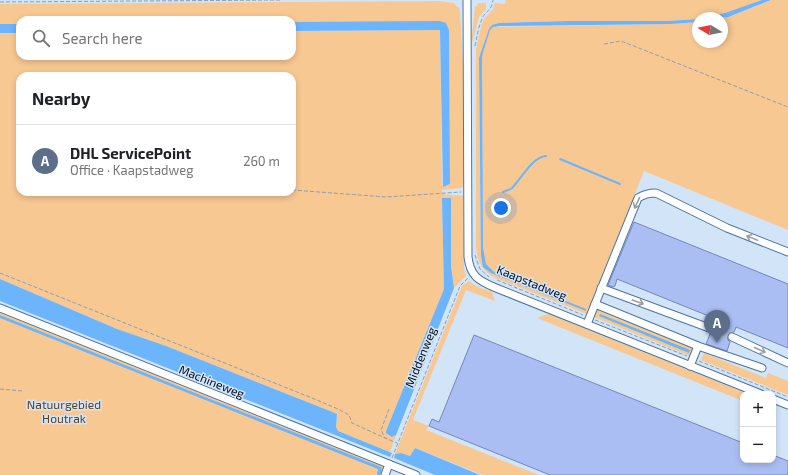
<!DOCTYPE html>
<html lang="en">
<head>
<meta charset="utf-8">
<style>
  :root { --surface:#fff; --page:#f6f6f6; --text:#202124; --muted:#757577; --line:#e0e0e0; --accent:#ea580c }
  body { margin:0; font-family:"Exo 2",sans-serif; background:var(--page); color:var(--text) }
  .controls { position:absolute; right:12px; bottom:12px; display:grid; overflow:hidden; border-radius:8px; box-shadow:0 2px 6px #0003 }
  .controls button { width:36px; height:36px; display:grid; place-items:center; padding:0; border:0; border-bottom:1px solid var(--line); background:var(--surface); color:var(--text); font:20px sans-serif }
  .compass { position:absolute; left:692px; top:12px; width:36px; height:36px; border-radius:50%; background:var(--surface); box-shadow:0 2px 6px #0003; rotate:280deg }
  .you { position:absolute; left:501px; top:208px; width:14px; height:14px; margin:-10px; border:3px solid #fff; border-radius:50%; background:#1a73e8; box-shadow:0 0 0 6px #1a73e833 }
  .badge { display:grid; place-items:center; width:26px; height:26px; border-radius:50%; background:var(--accent); color:#fff; font-size:13px; font-weight:700 }
  .pin { position:absolute; translate:-50% -33px; filter:drop-shadow(0 1px 2px #0008) }
  .pin::after { content:''; position:absolute; top:21px; width:14px; height:12px; background:inherit; clip-path:polygon(0 0,100% 0,50% 100%) }
  .list { margin:0; padding:0; list-style:none }
  h2 { display:flex; justify-content:space-between; align-items:center; height:52px; margin:0; padding:0 16px; font-size:17px }
  h2 small { font-size:13px; font-weight:400; color:var(--muted) }
  .list li { display:grid; grid-template-columns:26px 1fr auto; gap:12px; align-items:center; box-sizing:border-box; height:72px; padding:0 16px; border-top:1px solid var(--line) }
  .list b { display:block; font-size:15px; white-space:nowrap }
  .list p { margin:0; font-size:13px; white-space:nowrap; color:var(--muted) }
  .list em { font-size:13px; font-style:normal; color:var(--muted) }
  .icon { flex:none; width:22px; height:22px; fill:none; stroke:currentColor; stroke-width:2; stroke-linecap:round; stroke-linejoin:round }
  .map { position:relative; flex:none; width:788px; height:475px; overflow:hidden }
  .search { position:absolute; background:var(--surface); box-shadow:0 2px 6px #0003; left:16px; top:16px; width:280px; height:44px; display:flex; align-items:center; gap:10px; box-sizing:border-box; padding:0 14px; border-radius:12px; color:var(--muted); font-size:15px }
  .panel { position:absolute; background:var(--surface); box-shadow:0 2px 6px #0003; left:16px; top:72px; width:280px; height:124px; border-radius:12px }
  .map>svg:first-child { display:block }
  .green { fill:#f8c892; fill-rule:evenodd }
  .water { fill:#6cb4fb }
  .lines { fill:none; stroke-linecap:round; stroke-linejoin:round }
  .stream { stroke:#6cb4fb; stroke-width:2 }
  .building { fill:#abbef4; stroke:#7687ba }
  .minor-tunnel { stroke:#b3c4d6; stroke-width:7; stroke-dasharray:7 3.5; stroke-linecap:butt }
  .minor-casing { stroke:#4c759f; stroke-width:9 }
  .path { stroke:#8e9fb1; stroke-width:1; stroke-dasharray:4 2; stroke-linecap:butt }
  .minor { stroke:#fff; stroke-width:7 }
  .oneway { stroke:#999fa5 }
  .labels { text-anchor:middle; dominant-baseline:central; stroke-width:3; stroke-linejoin:round; paint-order:stroke }
  .street-label { font-size:12px; fill:#010e1e; stroke:#d2e4f7 }
  .park-label { font-size:12px; fill:#5e4220; stroke:#d2e4f7 }
</style>
</head>
<body>
<div class="map">
<svg width="788" height="475" viewBox="0 0 788 475">
  <rect width="100%" height="100%" fill="#d2e4f7"/>
  <g class="green">
    <path d="M 506,0 L 762,0 C 742,7 720,18 698,18 L 698,19 L 668,21 L 569,21 L 499,23 L 492,25 L 493,27 L 671,24 L 698,22 L 698,42 L 722,42 L 722,18 L 752,8 L 771,0 L 788,0 L 788,230 L 644,171 L 587,314 L 493,277 C 481,269 477,260 476,246 L 476,49 L 482,23 L 485,18 L 493,9 L 495,3 L 505,4 ZM 488,35 L 482,56 L 483,257 L 481,254 L 479,58 Z"/>
    <path d="M 438,1 L 454,3 L 457,7 L 459,7 L 460,11 L 463,64 L 464,185 L 461,188 L 442,190 L 442,194 L 463,196 L 464,269 L 466,276 L 454,288 L 442,198 L 444,289 L 386,431 L 392,437 L 396,435 L 390,452 L 338,431 L 336,428 L 337,414 L 330,411 L 166,346 L 117,329 L 0,279 L 0,33 L 20,33 L 20,56 L 292,56 L 292,31 L 440,30 L 442,182 L 443,187 L 450,184 L 449,31 L 446,23 L 292,23 L 292,20 L 20,20 L 20,25 L 0,25 L 0,4 ZM 20,76 L 292,76 L 292,192 L 20,192 Z"/>
    <path d="M 478,3 L 486,3 L 486,9 L 479,17 L 471,47 L 475,6 L 477,6 Z"/>
    <path d="M 469,281 L 476,286 L 492,292 L 495,301 L 466,290 L 413,420 L 429,426 L 426,430 L 539,475 L 483,475 L 415,448 L 410,456 L 401,453 L 395,454 L 462,286 Z"/>
    <path d="M 597,310 L 693,348 L 690,356 L 594,317 Z"/>
    <path d="M 0,311 L 385,466 L 383,475 L 0,475 Z"/>
    <path d="M 548,314 L 748,394 L 743,394 L 743,401 L 537,318 Z"/>
    <path d="M 704,353 L 766,378 L 768,373 L 788,381 L 788,395 L 701,360 Z"/>
  </g>
  <g class="water">
    <path d="M 762,0 L 771,0 L 728,17 L 705,18 L 725,13 Z"/>
    <path d="M 698,19 L 698,22 L 671,24 L 500,26 L 493,27 L 490,30 L 482,56 L 483,248 L 486,264 L 494,272 L 586,309 L 586,311 L 491,273 L 483,267 L 481,255 L 479,58 L 489,29 L 492,25 L 499,23 L 569,21 L 668,21 Z"/>
    <path d="M 440,21 L 446,23 L 449,30 L 450,184 L 443,187 L 440,30 L 292,31 L 292,22 Z"/>
    <rect x="0" y="24" width="20" height="9"/>
    <path d="M 442,198 L 451,198 L 451,266 L 454,288 L 396,435 L 392,437 L 386,433 L 386,431 L 444,289 Z"/>
    <path d="M 0,279 L 117,329 L 166,346 L 330,411 L 337,414 L 336,427 L 338,431 L 392,453 L 390,457 L 0,301 Z"/>
    <path d="M 600,314 L 690,350 L 689,353 L 599,316 Z"/>
    <path d="M 0,315 L 381,467 L 382,469 L 380,475 L 377,475 L 378,469 L 0,318 Z"/>
    <path d="M 415,448 L 480,475 L 435,475 L 394,458 L 395,454 L 401,453 L 410,456 Z"/>
  </g>
  <g class="lines">
    <g class="stream">
      <path d="M 560,159 L 620,184"/>
      <path d="M 503,192 C 506,191 509,190 512,188 C 521,179 532,157 546,156"/>
    </g>
  </g>
  <g class="building">
    <path d="M 634,222 L 788,284 L 788,348 L 736,327 L 734,332 L 729,333 L 727,335 L 728,340 L 730,342 L 727,351 L 706,344 L 710,334 L 713,334 L 717,331 L 717,328 L 714,324 L 716,319 L 617,279 L 615,286 L 613,287 L 608,285 Z"/>
    <path d="M 474,335 L 743,443 L 743,460 L 773,460 L 773,455 L 788,461 L 788,475 L 550,475 L 429,426 L 432,419 L 439,422 Z"/>
  </g>
  <g class="lines">
    <path class="minor-tunnel" d="M 712,329 L 732,337"/>
    <g class="minor-casing">
      <g id="minor">
        <path d="M 467,0 L 468,257 C 470,276 479,281 496,288 L 761,394"/>
        <path d="M 601,288 L 712,329"/>
        <path d="M 595,304 L 698,346 L 762,368"/>
        <path d="M 0,308 L 416,475"/>
        <path d="M 587,324 L 638,198 C 644,194 648,193 656,193 L 727,228 L 788,252"/>
        <path d="M 732,337 L 788,363"/>
        <path d="M 690,366 L 698,346"/>
        <path d="M 773,399 L 788,405"/>
        <path d="M 385,475 L 389,464"/>
      </g>
    </g>
    <g class="path">
      <path d="M 0,2 L 281,0"/>
      <path d="M 604,44 L 621,41 L 788,107"/>
      <path d="M 475,46 C 477,37 478,28 482,19 C 485,11 492,11 493,0"/>
      <path d="M 292,190 L 386,197 L 461,192"/>
      <path d="M 475,255 L 480,269 L 489,277"/>
      <path d="M 0,273 L 312,398 L 338,409 L 349,415 L 352,423 L 385,438"/>
      <path d="M 497,280 L 583,315"/>
      <path d="M 595,320 L 687,356"/>
      <path d="M 699,361 L 788,397"/>
      <path d="M 0,389 L 23,391"/>
      <path d="M 389,409 L 381,430 L 385,438 L 397,443"/>
      <path d="M 392,458 L 460,286 L 468,278"/>
    </g>
    <use href="#minor" class="minor"/>
  </g>
  <defs><path id="oneway-shaft" d="M-6 0H5M1.5-3L5.5 0L1.5 3" fill="none" stroke-width="1.6" stroke-linecap="round" stroke-linejoin="round"/></defs>
  <g class="oneway">
    <use href="#oneway-shaft" transform="translate(637 203) rotate(116)"/>
    <use href="#oneway-shaft" transform="translate(752 238) rotate(-158)"/>
    <use href="#oneway-shaft" transform="translate(638 302) rotate(20)"/>
    <use href="#oneway-shaft" transform="translate(760 350) rotate(24)"/>
  </g>
  <g class="labels">
    <g class="street-label">
      <text transform="translate(532 282) rotate(22)">Kaapstadweg</text>
      <text transform="translate(420 357) rotate(-68)">Middenweg</text>
      <text transform="translate(212 381) rotate(22)">Machineweg</text>
    </g>
    <g class="park-label">
      <text x="64" y="404">Natuurgebied<tspan x="64" dy="14">Houtrak</tspan></text>
    </g>
  </g>
</svg>
<div class="controls">
<button>+</button>
<button>−</button>
</div>
<svg class="compass" viewBox="-18 -18 36 36"><path d="M0-13l5 13h-10z" fill="#e53935"/><path d="M0 13l5-13h-10z" fill="#757577"/></svg>
<div class="you"></div>
<div class="pin badge" style="left:717px;top:343px;background:#5c6f8a">A</div>
<div class="search"><svg class="icon" aria-label="search" viewBox="0 0 24 24"><circle cx="10" cy="10" r="6"/><path d="M15 15l6 6"/></svg>Search here</div>
<section class="panel">
<h2>Nearby<small></small></h2>
<ul class="list">
<li><span class="badge" style="background:#5c6f8a">A</span><div><b>DHL ServicePoint</b><p>Office · Kaapstadweg</p></div><em>260 m</em></li>
</ul>
</section>
</div>
</body>
</html>
